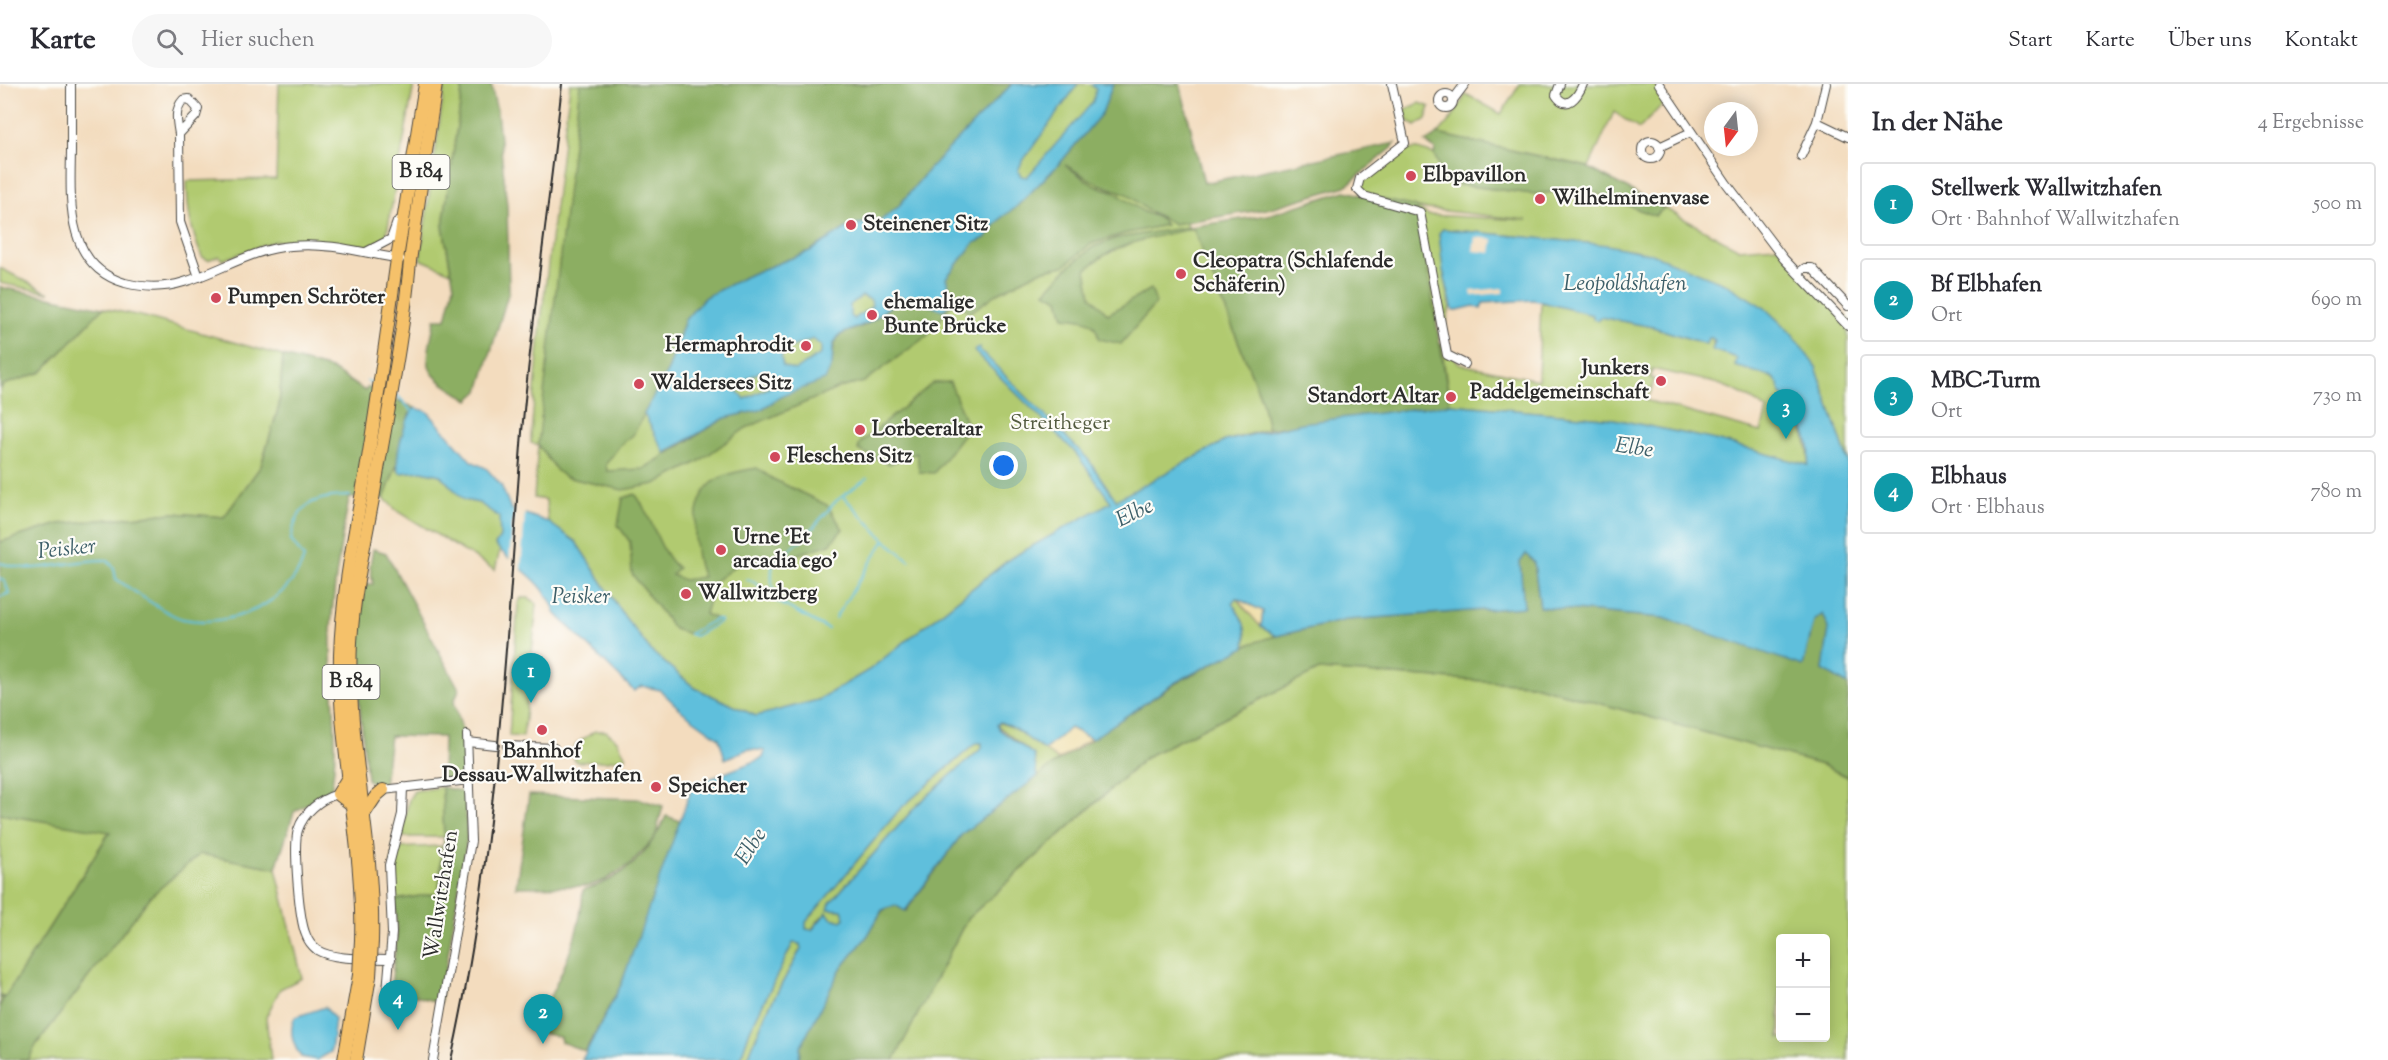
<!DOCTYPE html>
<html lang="de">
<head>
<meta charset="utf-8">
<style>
  :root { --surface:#fff; --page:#f7f7f7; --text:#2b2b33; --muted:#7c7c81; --line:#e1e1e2; --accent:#d93025 }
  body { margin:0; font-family:"Sorts Mill Goudy",serif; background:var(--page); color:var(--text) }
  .controls { position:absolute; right:18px; bottom:18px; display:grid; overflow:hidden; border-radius:6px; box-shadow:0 3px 15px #0003 }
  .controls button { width:54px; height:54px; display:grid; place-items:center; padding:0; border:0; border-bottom:2px solid var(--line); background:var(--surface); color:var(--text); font:30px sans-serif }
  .compass { position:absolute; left:1704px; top:18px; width:54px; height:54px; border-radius:50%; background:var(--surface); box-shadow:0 3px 15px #0003; rotate:195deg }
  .you { position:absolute; left:1004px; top:382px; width:21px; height:21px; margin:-15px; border:4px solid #fff; border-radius:50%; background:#1a73e8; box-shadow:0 0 0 9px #1a73e833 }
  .badge { display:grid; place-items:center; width:39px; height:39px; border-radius:50%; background:var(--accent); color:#fff; font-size:20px; font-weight:700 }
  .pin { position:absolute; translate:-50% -50px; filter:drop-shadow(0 2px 3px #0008) }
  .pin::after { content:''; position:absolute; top:32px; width:21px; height:18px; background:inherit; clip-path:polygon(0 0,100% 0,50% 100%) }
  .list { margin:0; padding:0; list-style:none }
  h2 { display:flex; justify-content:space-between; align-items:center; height:78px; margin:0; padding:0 24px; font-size:26px }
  h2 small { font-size:20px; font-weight:400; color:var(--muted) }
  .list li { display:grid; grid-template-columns:39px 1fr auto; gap:18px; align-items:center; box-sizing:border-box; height:84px; margin:0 12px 12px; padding:0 12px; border:2px solid var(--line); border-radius:6px }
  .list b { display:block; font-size:22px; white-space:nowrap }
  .list p { margin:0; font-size:20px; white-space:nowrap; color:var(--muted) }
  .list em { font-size:20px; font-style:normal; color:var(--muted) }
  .icon { flex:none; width:33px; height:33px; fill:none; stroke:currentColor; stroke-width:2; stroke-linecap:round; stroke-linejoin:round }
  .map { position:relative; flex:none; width:1848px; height:976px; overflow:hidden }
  header { display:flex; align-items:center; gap:36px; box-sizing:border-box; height:84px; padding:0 30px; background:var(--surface); border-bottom:2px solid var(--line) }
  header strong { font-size:28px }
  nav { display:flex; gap:33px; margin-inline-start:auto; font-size:21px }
  .search { width:420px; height:54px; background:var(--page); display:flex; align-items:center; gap:15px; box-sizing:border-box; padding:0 21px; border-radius:33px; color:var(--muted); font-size:22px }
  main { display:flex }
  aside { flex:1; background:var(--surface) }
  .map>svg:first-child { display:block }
  .green { fill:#b1ca70; stroke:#6e7a4e; stroke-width:1.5; fill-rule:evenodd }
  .forest { fill:#8cae62; stroke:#5c6c46; stroke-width:1.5 }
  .sand { fill:#eeda9e; stroke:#8c8264; stroke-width:1.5 }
  .water { fill:#5ebfdc; stroke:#447584; stroke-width:1.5; fill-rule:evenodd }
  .pier { fill:#f3dcbe }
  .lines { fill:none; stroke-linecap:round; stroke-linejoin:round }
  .stream { stroke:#5ebfdc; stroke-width:2 }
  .minor-casing { stroke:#494641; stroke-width:10 }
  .primary-casing { stroke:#494641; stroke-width:14 }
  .trunk-casing { stroke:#494641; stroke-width:14 }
  .minor { stroke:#fff; stroke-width:8 }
  .primary { stroke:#f5c16b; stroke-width:12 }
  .trunk { stroke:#f5c16b; stroke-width:12 }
  .rail { stroke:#2b2b2b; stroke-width:2 }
  .trunk-bridge-casing { stroke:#494641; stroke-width:14; stroke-linecap:butt }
  .trunk-bridge { stroke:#f5c16b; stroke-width:12 }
  .poi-dot { fill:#d1495b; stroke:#fdfcf7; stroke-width:2 }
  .labels { text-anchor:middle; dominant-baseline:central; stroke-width:4.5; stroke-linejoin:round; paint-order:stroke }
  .shield { fill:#fdfcf7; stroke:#6a6a68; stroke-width:1.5 }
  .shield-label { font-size:20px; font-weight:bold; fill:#2b2b2b }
  .poi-label { font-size:21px; font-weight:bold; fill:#2b2b2b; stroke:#fdfcf7; text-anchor:start }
  .park-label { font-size:21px; fill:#535b40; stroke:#fdfcf7 }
  .street-label { font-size:21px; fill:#2b2b2b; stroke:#fdfcf7 }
  .water-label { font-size:22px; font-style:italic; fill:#3d5f69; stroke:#fdfcf7 }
</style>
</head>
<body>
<header>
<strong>Karte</strong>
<div class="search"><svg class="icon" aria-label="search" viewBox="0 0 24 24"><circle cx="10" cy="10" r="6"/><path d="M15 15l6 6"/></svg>Hier suchen</div>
<nav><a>Start</a><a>Karte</a><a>Über uns</a><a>Kontakt</a></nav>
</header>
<main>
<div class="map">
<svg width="1848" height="976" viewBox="0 0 1848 976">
  <rect width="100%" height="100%" fill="#fdfcf7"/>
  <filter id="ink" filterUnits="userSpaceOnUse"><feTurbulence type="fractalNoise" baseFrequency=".0167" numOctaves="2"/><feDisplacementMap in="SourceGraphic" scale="12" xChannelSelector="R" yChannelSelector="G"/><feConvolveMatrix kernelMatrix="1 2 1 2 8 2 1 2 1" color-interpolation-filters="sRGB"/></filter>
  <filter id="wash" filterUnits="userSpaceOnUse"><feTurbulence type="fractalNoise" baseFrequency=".008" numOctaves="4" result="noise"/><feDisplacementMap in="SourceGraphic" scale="24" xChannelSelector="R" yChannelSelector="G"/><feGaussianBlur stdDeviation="1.35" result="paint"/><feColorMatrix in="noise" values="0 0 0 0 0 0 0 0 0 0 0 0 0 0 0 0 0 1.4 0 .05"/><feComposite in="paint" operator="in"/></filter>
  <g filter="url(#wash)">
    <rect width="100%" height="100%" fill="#f3dcbe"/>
    <g class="green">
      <path d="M 279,0 L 414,0 L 386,154 L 368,162 L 275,157 L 222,176 L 219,172 L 208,176 L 202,173 C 191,147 187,125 187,97 L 276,95 Z"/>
      <path d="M 445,0 L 463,0 L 443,142 L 451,188 L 420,175 Z"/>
      <path d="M 570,0 L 1180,0 L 1204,99 L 1186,141 L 1193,144 L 1262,317 L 1268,345 L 1225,357 L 1011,474 L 869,586 L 818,616 L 756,632 L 695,604 L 652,568 L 624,532 L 576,458 L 548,438 L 546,416 L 534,414 L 538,361 L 531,359 L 531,351 L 541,238 Z"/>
      <path d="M 1520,0 L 1654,0 L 1665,18 L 1639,45 L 1614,28 L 1589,83 L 1438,50 L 1454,31 L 1466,10 L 1501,30 Z"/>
      <path d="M 1420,19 L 1430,23 L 1426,35 L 1416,42 L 1408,37 L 1404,26 Z"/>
      <path d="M 1418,65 L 1434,70 L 1446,99 L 1533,110 L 1586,105 L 1655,132 L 1664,124 L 1739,165 L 1777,162 L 1848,236 L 1848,377 L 1816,283 L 1777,235 L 1724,199 L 1635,166 L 1587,159 L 1443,145 L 1439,150 L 1450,224 L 1446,239 L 1438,237 L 1361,105 L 1361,96 L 1402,66 ZM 1418,124 L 1527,136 L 1428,131 Z"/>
      <path d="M 0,184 L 49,209 L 0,199 Z"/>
      <path d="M 1541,218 L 1594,231 L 1593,235 L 1597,236 L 1600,233 L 1653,243 L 1706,260 L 1708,254 L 1713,254 L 1713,266 L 1738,274 L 1735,282 C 1746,285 1761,287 1771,293 C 1789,303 1813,361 1808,381 L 1711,355 L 1614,335 L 1450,320 L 1441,259 L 1460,280 L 1538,296 ZM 1652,285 C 1698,296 1726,295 1767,326 L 1761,348 L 1645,316 L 1651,308 L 1654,295 L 1650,294 Z"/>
      <path d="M 103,224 L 145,233 L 283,272 L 279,322 L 261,382 L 224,433 L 173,429 L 59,440 L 0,458 L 0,306 L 3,301 L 42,288 Z"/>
      <path d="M 396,383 L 400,389 L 422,387 L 440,391 L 464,416 L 479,419 L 500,433 L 500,453 L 495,461 L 500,466 L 495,486 L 396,426 L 384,414 Z"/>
      <path d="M 521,514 L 529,514 L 537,520 L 523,653 L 509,652 L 518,520 Z"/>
      <path d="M 1236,514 L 1261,543 L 1276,552 L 1245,563 C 1248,544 1243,535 1232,519 Z"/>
      <path d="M 1319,586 L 1530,600 L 1822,681 L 1848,693 L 1848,976 L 894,976 L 967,835 L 1148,672 ZM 1780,854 L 1826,854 L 1826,954 L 1780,954 Z"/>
      <path d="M 1000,639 L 1012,643 L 1059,676 L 1037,693 L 1034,671 L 997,641 Z"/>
      <path d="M 595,647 L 606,647 L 617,656 L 626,673 L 607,677 L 576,678 L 572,670 L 576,660 Z"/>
      <path d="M 976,659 L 982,659 L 982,664 L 917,721 L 830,819 L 829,825 L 842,826 L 845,834 L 842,837 L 822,832 L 811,846 L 806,845 L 806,838 L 900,725 Z"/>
      <path d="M 442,703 L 444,753 L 401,753 L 409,715 L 414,707 Z"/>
      <path d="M 0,730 L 110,747 L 0,921 L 0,914 L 3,913 L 0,912 Z"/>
      <path d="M 441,762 L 439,810 L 395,816 L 392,780 L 395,764 Z"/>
      <path d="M 200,770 L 276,784 L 302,894 L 280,905 L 266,933 L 271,976 L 28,976 L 36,961 L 151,812 Z"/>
      <path d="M 793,859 L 800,860 L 801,864 L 766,929 L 747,976 L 740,976 L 750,946 Z"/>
    </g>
    <g class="forest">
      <path d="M 463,0 L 491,0 L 497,28 L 507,121 L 509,207 L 479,307 L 469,316 C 421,287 424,288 435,235 L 446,235 L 454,202 L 443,142 Z"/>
      <path d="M 580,0 L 1012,0 L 928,86 L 898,123 L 880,137 L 851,141 L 810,167 L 751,190 L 705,213 L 685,236 L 669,284 L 633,351 L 620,361 L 606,380 L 607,387 L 643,385 L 725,334 L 760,326 L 832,281 C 834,239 844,255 872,237 C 882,230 892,221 901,213 L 944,225 L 952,214 L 946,194 L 974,159 L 985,154 L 1002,132 L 1014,125 L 1060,79 L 1102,29 L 1113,0 L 1180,0 L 1204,99 L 1395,59 L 1392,64 L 1346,102 L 1267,125 L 1174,140 L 1147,126 L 1127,110 L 1096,99 L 1065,81 L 1095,102 L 1113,107 L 1144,128 L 1160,134 L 1166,141 L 1123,150 L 1091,160 L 1064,182 L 1040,187 L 1000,208 L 970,228 L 954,217 L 928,251 L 864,298 L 839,304 L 746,344 L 698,378 L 655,400 L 623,406 L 565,393 L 557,387 L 538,361 Z"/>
      <path d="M 1438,50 L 1587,83 L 1664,124 L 1655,132 L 1586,105 L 1533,110 L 1446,99 L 1434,70 L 1435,65 L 1425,58 Z"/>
      <path d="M 1345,107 L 1417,123 L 1450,320 L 1268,345 L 1262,317 L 1193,144 C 1158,153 1112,158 1086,186 L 1091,212 L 1108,230 L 1151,205 L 1156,219 L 1121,260 L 1099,255 C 1095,234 1084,235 1064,233 L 1059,215 L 1045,208 L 1067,184 L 1093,163 L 1117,154 L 1268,131 Z"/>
      <path d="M 0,203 L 103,224 L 42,288 L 3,301 L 0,306 Z"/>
      <path d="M 283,272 L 331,285 L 365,307 L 368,303 L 415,324 L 409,331 L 396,383 L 384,414 L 349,414 C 341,458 333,502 331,546 C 329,600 341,654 331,706 L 294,728 L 276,784 L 200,770 L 151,812 L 36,961 L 28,976 L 0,976 L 0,921 L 4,914 L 0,914 L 0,912 L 5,913 L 110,748 L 0,730 L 0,458 L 59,440 L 173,429 L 224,433 L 261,382 L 279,322 Z"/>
      <path d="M 950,298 L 968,344 L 934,389 L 919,388 L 917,369 L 889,380 L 858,366 L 860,359 L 933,299 Z"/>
      <path d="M 757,384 L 773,395 L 827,421 L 843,445 L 830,460 L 799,470 L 776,476 L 744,476 L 714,498 L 705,530 L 720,536 L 720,538 L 695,552 L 674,545 L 632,490 L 630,458 L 618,441 L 623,414 L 635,410 C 652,430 659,470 678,484 L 672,491 L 684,496 L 703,493 C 692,471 690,417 712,399 C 723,389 743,387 757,384 Z"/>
      <path d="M 373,465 L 386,469 L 459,605 L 454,618 L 464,652 L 465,685 L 460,694 L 442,695 L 443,653 L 390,652 L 384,700 L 375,701 L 367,695 L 357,596 L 357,561 L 363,500 L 373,500 L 370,482 Z"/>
      <path d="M 1525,469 L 1534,478 L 1540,523 L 1664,534 L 1803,581 L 1814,537 L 1823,530 L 1829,544 L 1823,586 L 1848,601 L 1848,693 L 1822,681 L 1530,600 L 1319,586 L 1147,672 L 967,835 L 894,976 L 799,976 L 800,964 L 840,886 L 868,851 L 882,827 L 895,821 L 906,827 L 962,750 L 1058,677 L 1176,599 L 1250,560 L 1268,554 L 1346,536 L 1523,523 L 1520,478 Z"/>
      <path d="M 442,703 L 465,708 L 467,755 L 440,919 L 416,912 L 390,910 L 397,850 L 395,816 L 439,809 L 444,753 Z"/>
      <path d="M 529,711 L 639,715 L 663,722 L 655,754 L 629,781 L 605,796 L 588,802 L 516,803 Z"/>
      <path d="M 666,732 L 681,737 L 621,901 L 585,967 L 561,958 L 560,953 L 529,946 C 533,937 541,930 545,922 C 564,887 582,845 583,806 C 624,795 649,770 666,732 Z"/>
    </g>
    <g class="sand">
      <path d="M 1236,514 L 1263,527 L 1261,543 Z"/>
      <path d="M 1070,644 L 1091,655 L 1059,676 L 1044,666 Z"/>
    </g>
    <g class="water">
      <path d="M 1012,0 L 1078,0 L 1022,78 L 1018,87 L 1021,92 L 1027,93 L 1093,18 L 1096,5 L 1090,0 L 1113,0 L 1102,29 L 1060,79 L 1014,125 L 1002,133 L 985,154 L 974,159 L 946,194 L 952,215 L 944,226 L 901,213 L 870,238 L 839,251 L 833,261 L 832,281 L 825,296 L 782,312 L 760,326 L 725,334 L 665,369 L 644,330 L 669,284 L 685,236 L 705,213 L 751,190 L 810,167 L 851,141 L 880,137 L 898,123 L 928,86 ZM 862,212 L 871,216 L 872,222 L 854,235 L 850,232 L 850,221 ZM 813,255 L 821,262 L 821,270 L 795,286 L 783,282 L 781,273 L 786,265 ZM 759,288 L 769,291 L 770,303 L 745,315 L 736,306 L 748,294 Z"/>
      <path d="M 1443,145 L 1607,161 L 1652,170 L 1724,199 L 1765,224 L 1791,249 L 1816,283 L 1848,377 L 1848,601 L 1823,586 L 1829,544 L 1823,530 L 1814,537 L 1803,582 L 1664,534 L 1540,523 L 1534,478 L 1526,470 L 1520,478 L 1524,523 L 1346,536 L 1276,552 L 1261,543 L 1263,527 L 1236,514 L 1232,519 C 1243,535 1248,544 1245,563 L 1176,598 L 1092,655 L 1070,644 L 1044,666 L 1012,643 L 1000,638 L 997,641 L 1000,646 L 1034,671 L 1037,693 L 962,750 L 905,827 L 895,821 L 882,826 L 868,851 L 840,886 L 800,964 L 799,976 L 747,976 L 766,929 L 801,865 L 800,860 L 793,859 L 750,946 L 740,976 L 582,976 L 621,901 L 691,706 L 701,704 L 704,697 L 763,674 L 765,667 L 748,665 L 725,675 L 719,654 L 683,628 L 660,606 L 642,602 L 634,607 L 556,530 C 544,495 518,486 495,461 L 500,453 L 499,433 L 479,419 L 464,416 L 440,391 L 422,387 L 400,389 C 392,377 405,334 415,324 L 427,327 L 471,377 L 486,384 L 501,401 L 511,425 L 548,438 L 576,458 L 624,532 L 652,568 L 695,604 L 756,632 L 818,616 L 869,586 L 1011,474 L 1111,418 L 1075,368 L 974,267 L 980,263 L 980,266 L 1088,375 L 1116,416 L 1225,357 L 1302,339 L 1450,320 L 1614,335 L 1711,355 L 1808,381 C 1818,345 1778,317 1778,299 L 1772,293 L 1735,282 L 1737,274 L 1712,266 L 1715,257 L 1712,254 L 1708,254 L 1706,260 L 1653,243 L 1600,233 L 1597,236 L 1593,235 L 1593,231 L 1534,216 L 1483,219 L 1481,225 L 1474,222 L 1453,227 L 1443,186 L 1439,149 ZM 976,659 L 982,659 L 982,664 L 917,721 L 830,819 L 828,825 L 842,826 L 845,834 L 842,837 L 831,834 L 827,828 L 812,846 L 806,845 L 806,838 L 900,725 Z"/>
      <path d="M 325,923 L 335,935 L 331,968 L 317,976 L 301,973 C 293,961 288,947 295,933 Z"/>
    </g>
    <g class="pier">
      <path d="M 1475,153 L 1493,155 L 1491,169 L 1473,167 Z"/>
      <path d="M 1503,204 L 1503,209 L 1472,212 L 1471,207 Z"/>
      <path d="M 514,423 L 525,427 L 521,486 L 509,477 Z"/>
    </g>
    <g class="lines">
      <g class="stream">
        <path d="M 367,297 L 376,300"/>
        <path d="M 396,310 L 412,327"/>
        <path d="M 843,412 L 885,456 L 910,477"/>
        <path d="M 0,479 C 10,481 22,485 33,484 C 58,483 82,475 107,476 L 114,484 L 116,495 C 131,505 168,532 183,535 C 229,544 289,521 304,474 L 291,456 C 296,419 315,412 350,412"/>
        <path d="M 0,494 L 5,498 L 9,509 L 0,513"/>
        <path d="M 747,495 L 756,499 L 771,514 L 828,545"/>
        <path d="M 781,519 C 771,506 770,495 773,479 L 806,452 L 836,417 L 867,394"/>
        <path d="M 835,534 L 885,456"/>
        <path d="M 716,535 L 720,536 L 720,538 L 695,552 L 689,550 Z"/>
      </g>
    </g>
  </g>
  <g filter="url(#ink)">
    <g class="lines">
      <g class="minor-casing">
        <g id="minor">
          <path d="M 71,0 C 71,23 71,46 71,68 C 70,118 66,182 125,199 C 145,204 165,204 184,198 C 221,187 252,165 291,162 C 328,158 364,169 400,175"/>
          <path d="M 1392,0 L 1405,59 L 1360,94 L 1357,105 L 1364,112 L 1420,128 L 1447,271 L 1465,280"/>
          <path d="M 1560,0 L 1556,11 C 1567,28 1578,12 1583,0"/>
          <path d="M 1659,0 L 1727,100 L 1784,175 L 1848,242"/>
          <path d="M 1826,0 L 1817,38 L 1848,53"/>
          <circle cx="1446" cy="17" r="7"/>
          <path d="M 1453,16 L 1465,0"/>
          <path d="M 179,50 C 177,38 174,26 183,16 L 189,15 L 198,25 L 196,32 L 179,50 L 180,138 L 199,193"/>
          <circle cx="1651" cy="66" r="9"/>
          <path d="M 1659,63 L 1691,48"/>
          <path d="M 1801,72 L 1817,38"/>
          <path d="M 366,168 L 391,155 L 397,138 L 403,134"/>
          <path d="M 1798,189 L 1805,184 L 1812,184 L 1848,222"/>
          <path d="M 468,658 L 495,661"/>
          <path d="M 507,662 L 554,664"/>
          <path d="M 383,706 L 469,696"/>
          <path d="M 338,710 C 320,715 304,728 298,746 C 293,761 299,836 306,851 C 308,857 312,862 317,866 C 335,877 370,874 391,875"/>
          <path d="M 386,919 L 392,849 L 389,781 L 402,730 L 403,703"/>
          <path d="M 433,976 L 471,757 L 467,651"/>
        </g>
      </g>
      <g class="primary-casing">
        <g id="primary">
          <path d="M 397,175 L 425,0"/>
          <path d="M 410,177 L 436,0"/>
        </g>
      </g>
      <g class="trunk-casing">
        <g id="trunk">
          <path d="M 349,692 L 338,710 L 352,721"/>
          <path d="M 364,730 L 376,712 L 383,706"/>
          <path d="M 361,856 C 364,760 338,666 340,571 C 342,508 355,448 366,386 C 378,316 387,246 397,175"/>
          <path d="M 372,857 C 375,757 346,658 351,558 C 354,509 364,463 373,415 C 386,336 403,257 410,177"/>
          <path d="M 344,976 L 359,891"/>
          <path d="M 356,976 L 370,892"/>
        </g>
      </g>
      <use href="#minor" class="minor"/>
      <use href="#primary" class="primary"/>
      <use href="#trunk" class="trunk"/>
      <path class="rail" d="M 451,976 C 497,769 506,559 522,348 C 532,232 550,116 562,0"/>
      <g class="trunk-bridge-casing">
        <g id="trunk-bridge">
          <path d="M 359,891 L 361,856"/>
          <path d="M 370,892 L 372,857"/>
        </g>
      </g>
      <use href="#trunk-bridge" class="trunk-bridge"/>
    </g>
  </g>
  <g class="poi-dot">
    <circle cx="1411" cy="92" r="6"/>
    <circle cx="1540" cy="115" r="6"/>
    <circle cx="851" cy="141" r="6"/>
    <circle cx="1181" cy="190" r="6"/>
    <circle cx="216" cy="214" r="6"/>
    <circle cx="872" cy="231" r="6"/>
    <circle cx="806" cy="262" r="6"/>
    <circle cx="1661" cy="297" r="6"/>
    <circle cx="639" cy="300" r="6"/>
    <circle cx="1451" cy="313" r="6"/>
    <circle cx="860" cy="346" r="6"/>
    <circle cx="775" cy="373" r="6"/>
    <circle cx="721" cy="466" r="6"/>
    <circle cx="686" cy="510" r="6"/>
    <circle cx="542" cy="646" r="6"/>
    <circle cx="656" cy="703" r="6"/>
  </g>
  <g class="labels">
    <g class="shield">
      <rect x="392.5" y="71" width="57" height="34" rx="4.5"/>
      <rect x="322.5" y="581" width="57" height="34" rx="4.5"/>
    </g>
    <g class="shield-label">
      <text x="421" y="88">B 184</text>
      <text x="351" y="598">B 184</text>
    </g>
    <g class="poi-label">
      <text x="1423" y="92">Elbpavillon</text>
      <text x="1552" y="115">Wilhelminenvase</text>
      <text x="863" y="141">Steinener Sitz</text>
      <text x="1193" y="178">Cleopatra (Schlafende<tspan x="1193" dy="24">Schäferin)</tspan></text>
      <text x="228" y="214">Pumpen Schröter</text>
      <text x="884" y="219">ehemalige<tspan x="884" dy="24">Bunte Brücke</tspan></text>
      <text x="794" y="262" text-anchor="end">Hermaphrodit</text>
      <text x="1649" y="285" text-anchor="end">Junkers<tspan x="1649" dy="24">Paddelgemeinschaft</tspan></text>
      <text x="651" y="300">Waldersees Sitz</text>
      <text x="1439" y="313" text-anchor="end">Standort Altar</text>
      <text x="872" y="346">Lorbeeraltar</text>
      <text x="787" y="373">Fleschens Sitz</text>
      <text x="733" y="454">Urne 'Et<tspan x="733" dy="24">arcadia ego'</tspan></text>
      <text x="698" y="510">Wallwitzberg</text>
      <text x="542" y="668" text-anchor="middle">Bahnhof<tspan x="542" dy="24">Dessau-Wallwitzhafen</tspan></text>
      <text x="668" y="703">Speicher</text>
    </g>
    <g class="park-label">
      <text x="1060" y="340">Streitheger</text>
    </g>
    <g class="street-label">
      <text transform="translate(442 811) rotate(-81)">Wallwitzhafen</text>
    </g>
    <g class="water-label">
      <text x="1625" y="201">Leopoldshafen</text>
      <text transform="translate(1634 365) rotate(8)">Elbe</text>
      <text transform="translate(1135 430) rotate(-26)">Elbe</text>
      <text transform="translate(67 466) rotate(-6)">Peisker</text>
      <text x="581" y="514">Peisker</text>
      <text transform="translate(752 763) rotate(-57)">Elbe</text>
    </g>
  </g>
</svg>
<div class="controls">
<button>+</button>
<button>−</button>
</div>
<svg class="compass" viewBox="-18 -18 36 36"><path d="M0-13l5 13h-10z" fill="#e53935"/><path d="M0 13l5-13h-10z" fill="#7c7c81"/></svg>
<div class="you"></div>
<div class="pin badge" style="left:531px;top:619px;background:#0f9aa8">1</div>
<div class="pin badge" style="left:543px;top:960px;background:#0f9aa8">2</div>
<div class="pin badge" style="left:1786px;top:355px;background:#0f9aa8">3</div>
<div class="pin badge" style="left:398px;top:946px;background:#0f9aa8">4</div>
</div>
<aside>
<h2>In der Nähe<small>4 Ergebnisse</small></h2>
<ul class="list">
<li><span class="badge" style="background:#0f9aa8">1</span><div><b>Stellwerk Wallwitzhafen</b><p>Ort · Bahnhof Wallwitzhafen</p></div><em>500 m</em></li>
<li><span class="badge" style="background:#0f9aa8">2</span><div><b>Bf Elbhafen</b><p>Ort</p></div><em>690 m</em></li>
<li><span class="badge" style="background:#0f9aa8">3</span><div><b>MBC-Turm</b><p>Ort</p></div><em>730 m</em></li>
<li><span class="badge" style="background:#0f9aa8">4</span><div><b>Elbhaus</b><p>Ort · Elbhaus</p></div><em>780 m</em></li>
</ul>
</aside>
</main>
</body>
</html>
